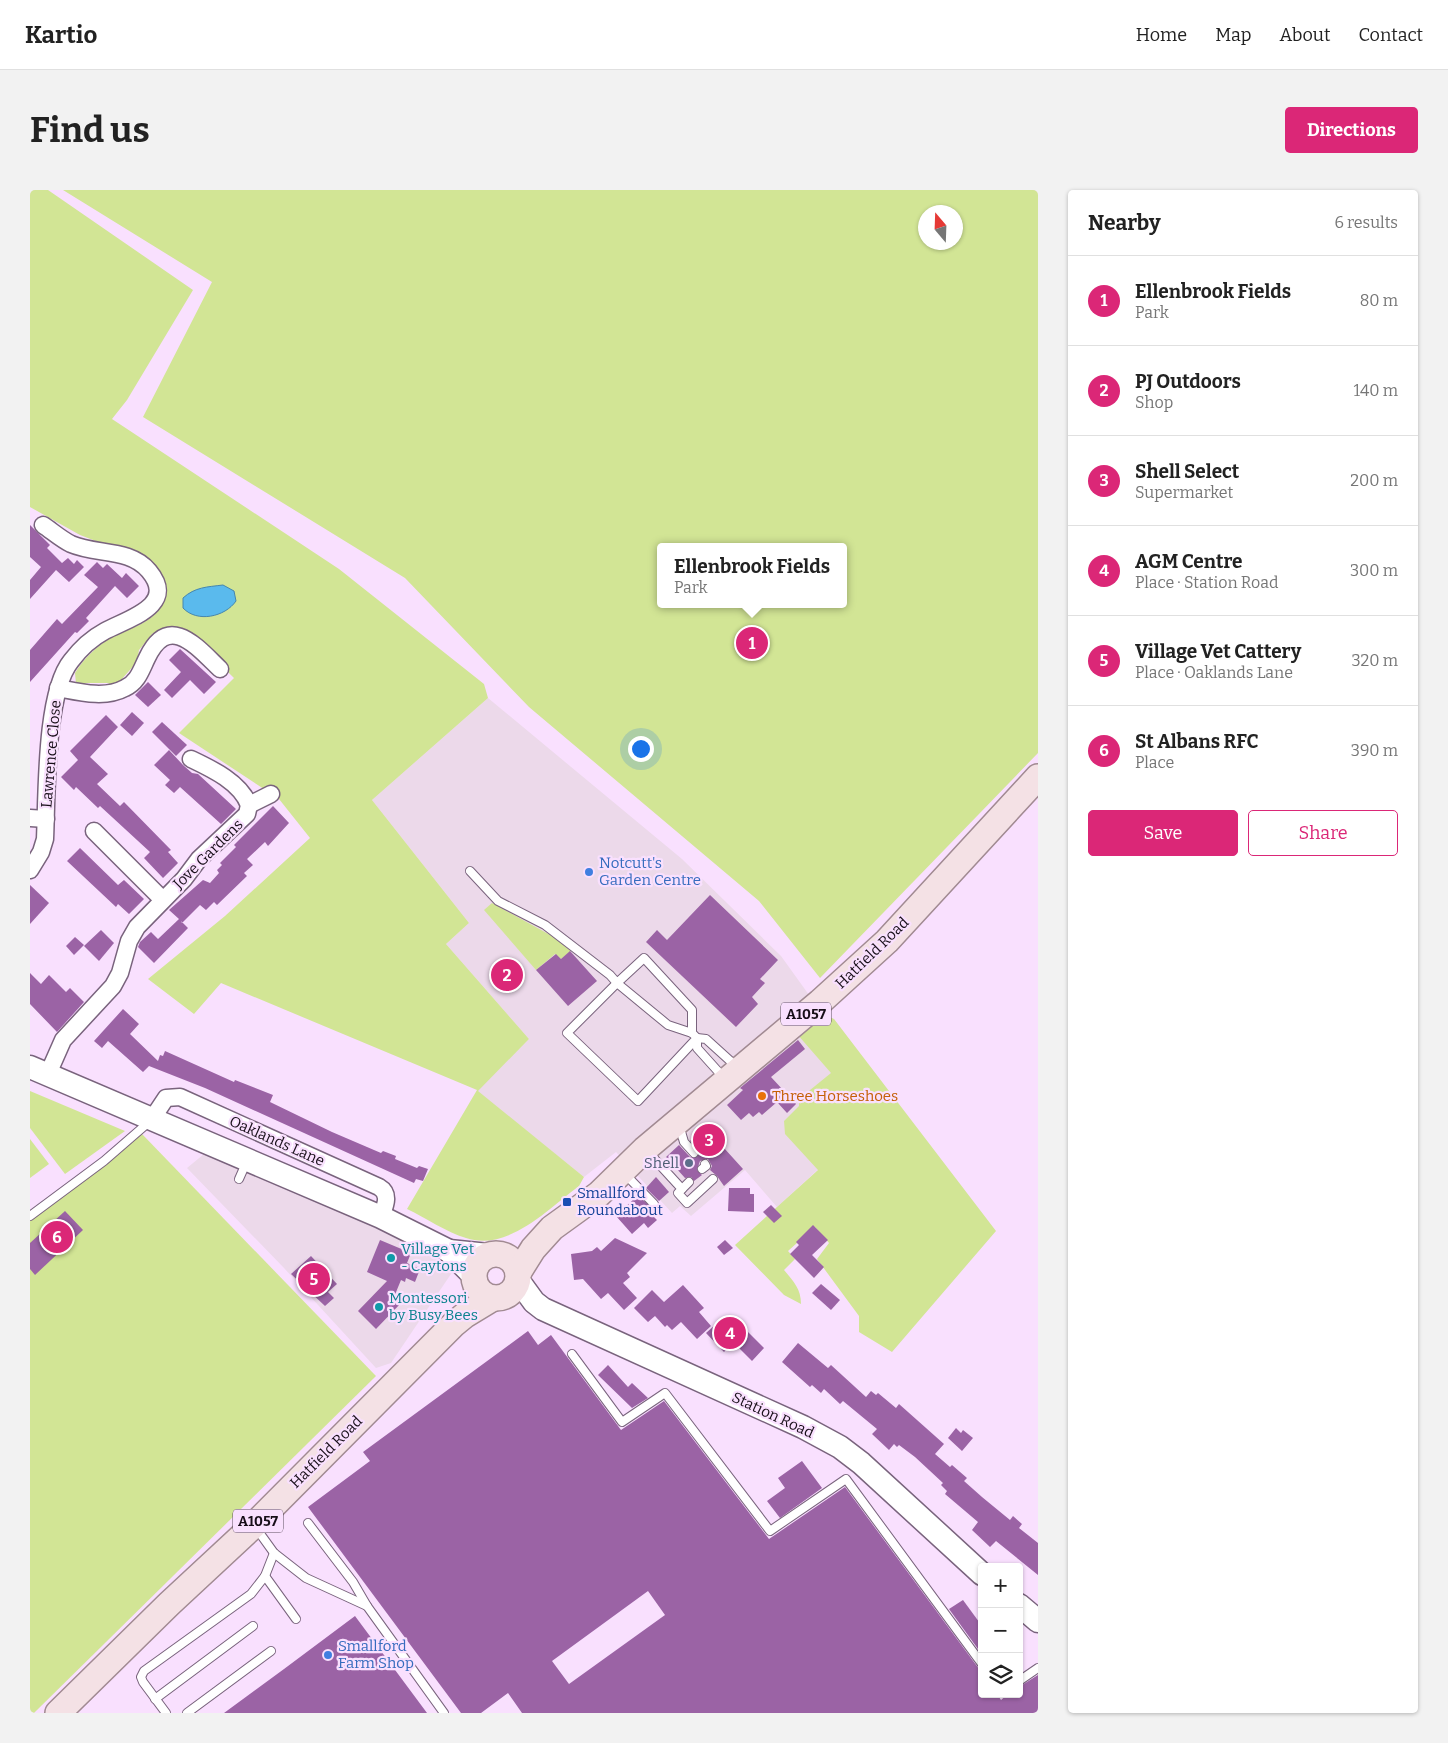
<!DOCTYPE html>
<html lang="en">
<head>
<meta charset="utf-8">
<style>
  :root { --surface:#fff; --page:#f2f2f2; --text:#222; --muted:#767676; --line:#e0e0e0; --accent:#db2777 }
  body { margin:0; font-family:Bitter,serif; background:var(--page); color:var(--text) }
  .controls { position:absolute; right:15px; bottom:15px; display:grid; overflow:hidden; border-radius:5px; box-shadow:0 1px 4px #0004 }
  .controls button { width:45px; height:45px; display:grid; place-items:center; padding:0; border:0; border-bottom:1px solid var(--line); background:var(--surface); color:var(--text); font:25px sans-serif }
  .compass { position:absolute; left:888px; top:15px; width:45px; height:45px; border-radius:50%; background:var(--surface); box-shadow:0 1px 4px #0004; rotate:341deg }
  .you { position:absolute; left:610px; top:558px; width:18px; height:18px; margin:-12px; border:4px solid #fff; border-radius:50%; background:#1a73e8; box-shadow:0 0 0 8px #1a73e833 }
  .badge { display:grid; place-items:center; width:32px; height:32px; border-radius:50%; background:var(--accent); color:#fff; font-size:16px; font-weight:700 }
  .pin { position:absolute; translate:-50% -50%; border:2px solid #fff; box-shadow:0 1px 5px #0006 }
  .popup { position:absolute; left:627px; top:353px; width:190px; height:65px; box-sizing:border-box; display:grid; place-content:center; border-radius:5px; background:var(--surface); filter:drop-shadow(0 1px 4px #0005); font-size:16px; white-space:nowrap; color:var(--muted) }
  .popup b { font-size:19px; color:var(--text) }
  .popup::after { content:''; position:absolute; left:50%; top:100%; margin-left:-10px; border:10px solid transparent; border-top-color:var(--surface) }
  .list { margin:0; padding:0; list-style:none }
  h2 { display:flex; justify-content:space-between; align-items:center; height:65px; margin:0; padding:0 20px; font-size:21px }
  h2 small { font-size:16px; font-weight:400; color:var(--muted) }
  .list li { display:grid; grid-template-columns:32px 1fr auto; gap:15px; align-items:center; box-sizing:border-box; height:90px; padding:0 20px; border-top:1px solid var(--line) }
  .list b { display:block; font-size:19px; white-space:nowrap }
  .list p { margin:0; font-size:16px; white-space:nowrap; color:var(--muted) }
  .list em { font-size:16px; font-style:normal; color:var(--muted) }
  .actions { display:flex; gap:10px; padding:15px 20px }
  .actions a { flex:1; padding:11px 0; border:1px solid var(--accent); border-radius:5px; text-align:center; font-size:18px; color:var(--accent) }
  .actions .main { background:var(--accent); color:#fff }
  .icon { flex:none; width:28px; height:28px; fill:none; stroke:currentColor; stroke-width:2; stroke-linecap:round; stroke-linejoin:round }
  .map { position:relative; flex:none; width:1008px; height:1523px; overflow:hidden; border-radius:5px }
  header { display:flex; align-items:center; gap:30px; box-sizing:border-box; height:70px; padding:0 25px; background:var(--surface); border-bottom:1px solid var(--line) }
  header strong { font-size:24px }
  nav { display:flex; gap:28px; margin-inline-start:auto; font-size:18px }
  .intro { display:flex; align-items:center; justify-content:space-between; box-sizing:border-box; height:120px; padding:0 30px }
  h1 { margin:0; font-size:35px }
  .button { padding:12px 22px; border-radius:5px; background:var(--accent); color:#fff; font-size:18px; font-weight:700 }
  main { display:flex; gap:30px; padding:0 30px }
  aside { flex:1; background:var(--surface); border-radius:5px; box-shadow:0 1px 4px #0004 }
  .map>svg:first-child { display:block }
  .commercial { fill:#ecd9ea }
  .green { fill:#d2e595; fill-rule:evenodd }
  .water { fill:#5abaed; stroke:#4686ad }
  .building { fill:#9b63a5; fill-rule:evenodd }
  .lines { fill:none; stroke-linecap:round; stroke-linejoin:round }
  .lane-casing { stroke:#79637d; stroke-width:10 }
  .street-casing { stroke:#79637d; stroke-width:19 }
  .secondary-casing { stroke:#79637d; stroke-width:25 }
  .primary-casing { stroke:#a18a92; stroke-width:28 }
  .lane { stroke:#fff; stroke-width:8 }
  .street { stroke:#fff; stroke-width:16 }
  .secondary { stroke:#fff; stroke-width:22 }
  .primary { stroke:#f4e1e5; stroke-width:25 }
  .shop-dot { fill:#3f7fe0; stroke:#f9e0fe; stroke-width:2 }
  .food-dot { fill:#e8710a; stroke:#f9e0fe; stroke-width:2 }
  .service-dot { fill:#5c6f8a; stroke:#f9e0fe; stroke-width:2 }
  .transit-dot { fill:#1a4fb4; stroke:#f9e0fe; stroke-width:2 }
  .culture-dot { fill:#0f9aa8; stroke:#f9e0fe; stroke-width:2 }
  .labels { text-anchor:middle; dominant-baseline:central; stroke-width:4.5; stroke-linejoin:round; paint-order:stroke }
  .shield { fill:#f9e0fe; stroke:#5b4d5d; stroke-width:1 }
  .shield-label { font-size:14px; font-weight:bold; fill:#170e18 }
  .street-label { font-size:15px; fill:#170e18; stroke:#f9e0fe }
  .shop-label { font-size:15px; fill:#366cbe; stroke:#f9e0fe; text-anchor:start }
  .food-label { font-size:15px; fill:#c56008; stroke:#f9e0fe; text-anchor:start }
  .service-label { font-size:15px; fill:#4e5e75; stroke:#f9e0fe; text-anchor:end }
  .transit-label { font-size:15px; fill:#164399; stroke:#f9e0fe; text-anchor:start }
  .culture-label { font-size:15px; fill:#0d838f; stroke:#f9e0fe; text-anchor:start }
</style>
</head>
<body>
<header>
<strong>Kartio</strong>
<nav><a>Home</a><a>Map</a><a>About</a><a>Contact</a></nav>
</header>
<div class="intro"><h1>Find us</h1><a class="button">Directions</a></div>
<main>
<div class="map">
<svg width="1008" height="1523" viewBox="0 0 1008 1523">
  <rect width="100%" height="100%" fill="#f9e0fe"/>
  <g class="commercial">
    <path d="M 458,508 L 652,669 L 751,766 L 792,823 L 804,829 L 864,910 L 747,1017 L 715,980 L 661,1026 L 650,1016 L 642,1023 L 586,962 L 554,987 L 447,901 L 499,849 L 416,754 L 439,733 L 342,610 Z"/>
    <path d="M 174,964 L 354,1040 L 422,1072 L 423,1081 L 361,1173 L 346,1178 L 254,1078 L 157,978 Z"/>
  </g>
  <g class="green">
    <path d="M 0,0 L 18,0 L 163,100 L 97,210 L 82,229 L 309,379 L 454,494 L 458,508 L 342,610 L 439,733 L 416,754 L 499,849 L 448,901 L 554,987 L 549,996 C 518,1019 478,1062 436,1048 C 416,1042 396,1028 377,1019 L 447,900 L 191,793 L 164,824 L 118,789 L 195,726 L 280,648 L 249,609 L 149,543 L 204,488 L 160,445 L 123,443 L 109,460 L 107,472 L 91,490 L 82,496 L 78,493 L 56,493 L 51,497 L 46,494 L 45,483 C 53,469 68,455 82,447 C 99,438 121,434 131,416 L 128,414 L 131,399 L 84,358 L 50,345 L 0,317 Z"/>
    <path d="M 33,0 L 1008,0 L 1008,563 L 790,788 L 729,711 L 499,517 L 375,388 L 113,227 L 182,92 ZM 896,22 L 926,22 L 926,52 L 896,52 ZM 631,357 L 813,357 L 813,414 L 631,414 Z"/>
    <path d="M 462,713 L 522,746 L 541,761 L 531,769 L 525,764 L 506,780 L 454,720 Z"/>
    <path d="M 792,824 L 804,829 L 966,1041 L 862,1162 L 829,1142 L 829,1126 L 787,1069 L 799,1053 L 785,1037 L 758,1061 L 765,1069 L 754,1080 C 764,1092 771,1099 771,1114 L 754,1105 L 705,1055 L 788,980 L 755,944 L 754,931 L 769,916 L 769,909 L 801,883 L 767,844 Z"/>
    <path d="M 0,901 L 95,941 L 35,984 L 0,938 Z"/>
    <path d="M 112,944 L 346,1186 L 4,1523 L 0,1523 L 0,1030 Z"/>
    <path d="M 0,949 L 19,974 L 0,988 Z"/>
  </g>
  <path class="water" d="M 193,395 L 204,401 L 206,411 C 195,427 167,433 153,418 L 153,408 C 165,397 177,397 193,395 Z"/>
  <g class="building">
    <path d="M 0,335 L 20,355 L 17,358 L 32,373 L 38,368 L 44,374 L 47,370 L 54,377 L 39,392 L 26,380 L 0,409 L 0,390 L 11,377 L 0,367 Z"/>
    <path d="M 67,372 L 73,378 L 77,374 L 92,388 L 96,383 L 109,396 L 97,408 L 85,396 L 56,428 L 59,431 L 47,443 L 45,442 L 0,492 L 0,460 L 27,429 L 32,434 L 68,397 L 54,385 Z"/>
    <path d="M 150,459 L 186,492 L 174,504 L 160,490 L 142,508 L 134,500 L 151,482 L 139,470 Z"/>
    <path d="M 118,492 L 131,505 L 118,517 L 105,505 Z"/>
    <path d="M 102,522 L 114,533 L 102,546 L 90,535 Z"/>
    <path d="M 76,525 L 88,537 L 60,567 L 78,584 L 67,594 L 90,616 L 94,612 L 141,660 L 138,662 L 148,673 L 133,688 L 114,668 L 120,662 L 70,616 L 68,618 L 46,597 L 44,600 L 31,587 L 48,570 L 40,561 Z"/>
    <path d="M 132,532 L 157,555 L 146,566 L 122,542 Z"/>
    <path d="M 139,560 L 153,575 L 162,583 L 168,584 L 206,619 L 191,634 L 150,597 L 144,603 L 135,595 L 140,590 L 124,575 Z"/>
    <path d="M 243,616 L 259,633 L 238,656 L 235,652 L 217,669 L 223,675 L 214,683 L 217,686 L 187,715 L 184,712 L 176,720 L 170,715 L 152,733 L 151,731 L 158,738 L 124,773 L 108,757 L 110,752 L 121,742 L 128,749 L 149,729 L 139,720 L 173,690 L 180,693 L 189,683 L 187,680 L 192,675 L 190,673 L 206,657 L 204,655 Z"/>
    <path d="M 50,658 L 88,695 L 94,690 L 114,709 L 99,724 L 88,714 L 86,717 L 37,671 Z"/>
    <path d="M 0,695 L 19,713 L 0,734 Z"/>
    <path d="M 680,705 L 748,770 L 730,789 L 735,793 L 722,807 L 728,814 L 706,837 L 616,752 L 627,740 L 637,750 Z"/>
    <path d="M 71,740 L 84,753 L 69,771 L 54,756 Z"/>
    <path d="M 45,747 L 54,755 L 44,765 L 36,756 Z"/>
    <path d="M 540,761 L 567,791 L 538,816 L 506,780 L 526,764 L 531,769 Z"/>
    <path d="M 0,783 L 11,794 L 19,785 L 36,802 L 40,798 L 54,812 L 27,842 L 0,814 Z"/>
    <path d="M 93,819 L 109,834 L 100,844 L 128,871 L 130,865 L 133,866 L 135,861 L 204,892 L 205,890 L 243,905 L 240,912 L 302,942 L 351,963 L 353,961 L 366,966 L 365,969 L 387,978 L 389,976 L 398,979 L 393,991 L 386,989 L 384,993 L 175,898 L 119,876 L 113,882 L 78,851 L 72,858 L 64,851 Z"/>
    <path d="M 768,850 L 775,859 L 741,887 L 766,914 L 757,923 L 747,912 L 732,925 L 729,922 L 723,927 L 719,923 L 711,930 L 697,915 L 713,900 L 710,898 Z"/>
    <path d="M 675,937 L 713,979 L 694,996 L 687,986 L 680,980 L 682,976 L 678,969 L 670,971 L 667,980 L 672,985 L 664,991 L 661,987 L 655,988 L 636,967 L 649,955 L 660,967 L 667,967 L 669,961 L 660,951 Z"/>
    <path d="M 626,987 L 639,1002 L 629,1011 L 616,998 Z"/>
    <path d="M 699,998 L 720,998 L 720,1004 L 724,1004 L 724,1022 L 698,1021 Z"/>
    <path d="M 608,1005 L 626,1022 L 622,1025 L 627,1030 L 618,1038 L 614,1033 L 602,1044 L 586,1026 Z"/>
    <path d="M 741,1015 L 752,1026 L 744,1033 L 733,1022 Z"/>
    <path d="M 35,1021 L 53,1040 L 5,1085 L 0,1079 L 0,1053 Z"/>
    <path d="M 783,1035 L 798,1050 L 782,1065 L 794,1077 L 784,1088 L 760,1064 L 769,1055 L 766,1052 Z"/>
    <path d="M 585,1048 L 617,1063 L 597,1083 L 600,1087 L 593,1093 L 607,1108 L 594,1120 L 578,1103 L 571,1109 L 553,1089 L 544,1090 L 541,1064 L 562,1061 L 567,1057 L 571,1061 Z"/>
    <path d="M 350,1050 L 381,1063 L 377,1073 L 390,1079 L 385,1092 L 376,1088 L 375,1092 L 371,1090 L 364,1107 L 371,1113 L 346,1139 L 328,1121 L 357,1091 L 337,1082 Z"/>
    <path d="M 695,1050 L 703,1058 L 694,1065 L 687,1057 Z"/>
    <path d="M 281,1066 L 307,1094 L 298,1102 L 304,1108 L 295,1116 L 261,1084 Z"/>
    <path d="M 791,1094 L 810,1110 L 801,1120 L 782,1103 Z"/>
    <path d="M 653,1095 L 674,1118 L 669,1122 L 681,1136 L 667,1149 L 651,1132 L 642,1140 L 637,1135 L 635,1137 L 625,1126 L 618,1132 L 604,1118 L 622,1100 L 634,1112 Z"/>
    <path d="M 694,1127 L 699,1132 L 704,1128 L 734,1158 L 722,1171 L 703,1152 L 694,1162 L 676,1143 Z"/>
    <path d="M 498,1141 L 508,1155 L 521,1145 L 591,1240 L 634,1211 L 739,1349 L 815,1297 L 952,1483 L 952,1504 L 967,1504 L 971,1510 L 978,1504 L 989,1504 L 989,1497 L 1008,1485 L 1008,1523 L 492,1523 L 478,1503 L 451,1523 L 431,1523 L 278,1317 L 340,1271 L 333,1262 ZM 618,1401 L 635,1425 L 539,1494 L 522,1471 Z"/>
    <path d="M 768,1153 L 798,1178 L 801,1175 L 836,1207 L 841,1201 L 846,1205 L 848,1203 L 866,1218 L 869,1214 L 914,1254 L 905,1264 L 920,1277 L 922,1275 L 937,1288 L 934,1291 L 952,1307 L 980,1330 L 983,1326 L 992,1334 L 989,1338 L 1008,1353 L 1008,1385 L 966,1351 L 960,1357 L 942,1340 L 948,1332 L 915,1304 L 917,1301 L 911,1295 L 913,1293 L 885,1267 L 869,1255 L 867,1257 L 864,1254 L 859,1260 L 842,1244 L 847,1239 L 813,1211 L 810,1214 L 794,1199 L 791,1203 L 782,1195 L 780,1197 L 752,1172 Z"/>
    <path d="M 578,1175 L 598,1197 L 602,1193 L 618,1208 L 602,1218 L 568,1185 Z"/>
    <path d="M 926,1238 L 931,1243 L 933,1240 L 943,1248 L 932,1261 L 918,1248 Z"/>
    <path d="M 772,1271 L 792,1298 L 750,1328 L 737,1311 L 755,1298 L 748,1288 Z"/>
    <path d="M 933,1410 L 952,1436 L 952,1456 L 948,1459 L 919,1419 Z"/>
    <path d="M 325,1426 L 397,1523 L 194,1523 L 254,1479 Z"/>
  </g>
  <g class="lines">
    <g class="lane-casing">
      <g id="lane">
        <path d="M 440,681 L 468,711 L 515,735 L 580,785 L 587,793 L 614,768 L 662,820 L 662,843"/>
        <path d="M 667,848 L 608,911 L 537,843 L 587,793 L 638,835 L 662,843 L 667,848 L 676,849 L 708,878"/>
        <path d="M 667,848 L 667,858 L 694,888"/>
        <path d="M 649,935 L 654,952 L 664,963"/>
        <path d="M 618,962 L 652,999 L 659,992"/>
        <path d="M 672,979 L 676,976 L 675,974"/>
        <path d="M 594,983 L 624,1014"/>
        <path d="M 209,989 L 217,971"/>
        <path d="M 652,999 L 648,1003 L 657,1013 L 683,989"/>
        <path d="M 0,1026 L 74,971 L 119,932"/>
        <path d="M 542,1164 L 592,1232 L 635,1203 L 740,1341 L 816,1289 L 952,1474"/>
        <path d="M 278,1333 L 323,1392 L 337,1416"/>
        <path d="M 226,1338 L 244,1363 L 276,1388 L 337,1416 L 414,1523"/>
        <path d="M 235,1386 L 266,1429"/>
        <path d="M 989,1491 L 1008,1478"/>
        <path d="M 125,1509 L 223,1436"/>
        <path d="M 136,1523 L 113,1492 L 111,1487 L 114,1481 L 221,1404 L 235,1386 L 244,1363"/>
        <path d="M 157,1523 L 241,1461"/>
      </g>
    </g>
    <g class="street-casing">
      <g id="street">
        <path d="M 28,498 C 49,502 75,509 95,498 C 108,492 111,480 117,468 C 139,422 167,457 190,479"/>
        <path d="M 219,615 L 241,604"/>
        <path d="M 0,628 L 16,629"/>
        <path d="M 64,641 L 132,709"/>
        <path d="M 0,680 L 11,662 L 15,649 C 17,605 15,503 41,471 C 50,459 62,448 75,441 C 97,429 148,416 119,381 C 100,358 66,365 41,354 C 31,349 22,341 13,335"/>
        <path d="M 18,884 L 33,850 L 83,796 L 90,783 L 99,751 L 107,737 L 154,689 L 169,669 L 217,624 L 219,615 C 210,592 182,579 161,569"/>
        <path d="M 122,929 L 136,908 L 150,907 L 349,997 C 361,1004 355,1016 351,1027"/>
      </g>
    </g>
    <g class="secondary-casing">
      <g id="secondary">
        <path d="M 0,877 L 351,1027 L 419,1061 L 444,1086"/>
        <path d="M 419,1061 L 458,1065"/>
        <path d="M 488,1090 L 504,1112 L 513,1119 L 773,1237 L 810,1257 L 831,1273 L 952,1384"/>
        <path d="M 989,1415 L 1008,1431"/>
      </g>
    </g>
    <g class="primary-casing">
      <g id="primary">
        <circle cx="466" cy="1086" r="22"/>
        <path d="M 488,1083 L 503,1059 L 522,1038 L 569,1004 L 615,959 L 790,812 L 857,751 L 1008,587"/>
        <path d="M 28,1523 L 139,1414 L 224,1335 L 424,1134 L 435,1125 L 463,1108"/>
      </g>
    </g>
    <use href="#lane" class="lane"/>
    <use href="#street" class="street"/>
    <use href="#secondary" class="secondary"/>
    <use href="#primary" class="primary"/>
  </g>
  <g class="shop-dot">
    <circle cx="559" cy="682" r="5"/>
    <circle cx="298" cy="1465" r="5"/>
  </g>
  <circle class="food-dot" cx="732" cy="906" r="5"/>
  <circle class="service-dot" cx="659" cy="973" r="5"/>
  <rect class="transit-dot" x="532" y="1007" width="10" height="10" rx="2.5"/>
  <g class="culture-dot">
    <circle cx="361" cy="1068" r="5"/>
    <circle cx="349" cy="1117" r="5"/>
  </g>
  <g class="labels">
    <g class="shield">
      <rect x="751" y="812.5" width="50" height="23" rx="4"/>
      <rect x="203" y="1319.5" width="50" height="23" rx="4"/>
    </g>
    <g class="shield-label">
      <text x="776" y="824">A1057</text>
      <text x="228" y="1331">A1057</text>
    </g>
    <g class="street-label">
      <text transform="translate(21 564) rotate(-85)">Lawrence Close</text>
      <text transform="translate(178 664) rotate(-45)">Jove Gardens</text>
      <text transform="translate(842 763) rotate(-44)">Hatfield Road</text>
      <text transform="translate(247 951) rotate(24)">Oaklands Lane</text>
      <text transform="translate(743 1225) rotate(25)">Station Road</text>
      <text transform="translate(296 1262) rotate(-45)">Hatfield Road</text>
    </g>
    <g class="shop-label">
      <text x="569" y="673">Notcutt's<tspan x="569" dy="17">Garden Centre</tspan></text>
      <text x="308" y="1456">Smallford<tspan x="308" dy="17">Farm Shop</tspan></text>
    </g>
    <g class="food-label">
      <text x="742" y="906">Three Horseshoes</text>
    </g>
    <g class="service-label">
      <text x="649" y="973">Shell</text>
    </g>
    <g class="transit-label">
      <text x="547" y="1003">Smallford<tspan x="547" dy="17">Roundabout</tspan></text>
    </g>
    <g class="culture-label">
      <text x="371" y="1059">Village Vet<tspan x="371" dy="17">- Caytons</tspan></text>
      <text x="359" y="1108">Montessori<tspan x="359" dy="17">by Busy Bees</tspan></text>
    </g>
  </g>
</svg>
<div class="controls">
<button>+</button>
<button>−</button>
<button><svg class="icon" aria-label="layers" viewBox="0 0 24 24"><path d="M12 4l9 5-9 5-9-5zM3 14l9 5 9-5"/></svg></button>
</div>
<svg class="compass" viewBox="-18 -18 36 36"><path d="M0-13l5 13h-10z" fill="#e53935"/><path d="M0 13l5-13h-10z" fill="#767676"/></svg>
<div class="you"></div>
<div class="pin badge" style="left:722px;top:453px">1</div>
<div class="popup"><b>Ellenbrook Fields</b>Park</div>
<div class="pin badge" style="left:477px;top:785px">2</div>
<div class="pin badge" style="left:679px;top:950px">3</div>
<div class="pin badge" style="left:700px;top:1143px">4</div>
<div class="pin badge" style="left:284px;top:1089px">5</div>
<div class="pin badge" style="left:27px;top:1047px">6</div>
</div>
<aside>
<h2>Nearby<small>6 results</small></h2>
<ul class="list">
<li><span class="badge">1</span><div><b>Ellenbrook Fields</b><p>Park</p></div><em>80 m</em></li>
<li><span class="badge">2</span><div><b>PJ Outdoors</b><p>Shop</p></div><em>140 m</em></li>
<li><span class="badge">3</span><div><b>Shell Select</b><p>Supermarket</p></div><em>200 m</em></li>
<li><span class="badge">4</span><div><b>AGM Centre</b><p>Place · Station Road</p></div><em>300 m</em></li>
<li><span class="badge">5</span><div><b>Village Vet Cattery</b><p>Place · Oaklands Lane</p></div><em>320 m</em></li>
<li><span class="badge">6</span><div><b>St Albans RFC</b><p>Place</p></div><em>390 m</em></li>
</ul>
<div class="actions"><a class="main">Save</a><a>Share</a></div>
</aside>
</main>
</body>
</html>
